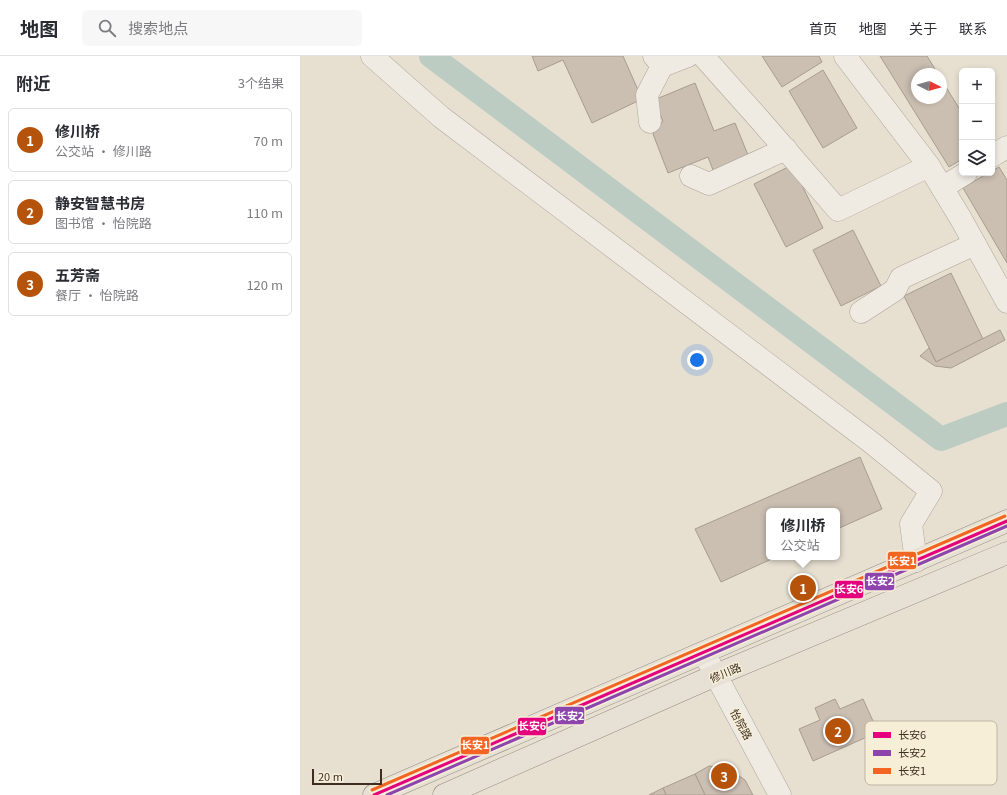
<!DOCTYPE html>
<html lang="zh">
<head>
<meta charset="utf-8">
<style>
  :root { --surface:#fff; --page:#f7f7f7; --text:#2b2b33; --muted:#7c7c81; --line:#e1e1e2; --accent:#b45309 }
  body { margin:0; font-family:Georgia,"Noto Sans SC",serif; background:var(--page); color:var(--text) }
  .controls { position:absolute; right:12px; top:12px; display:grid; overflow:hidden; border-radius:6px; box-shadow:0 2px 6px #0003 }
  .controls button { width:36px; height:36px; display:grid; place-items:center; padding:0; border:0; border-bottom:1px solid var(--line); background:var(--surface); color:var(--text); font:20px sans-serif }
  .compass { position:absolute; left:611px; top:12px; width:36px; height:36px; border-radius:50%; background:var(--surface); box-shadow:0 2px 6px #0003; rotate:96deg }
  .scale { position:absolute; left:12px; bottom:10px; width:70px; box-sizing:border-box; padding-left:4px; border:2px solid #3d2e20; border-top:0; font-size:11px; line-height:14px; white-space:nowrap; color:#3d2e20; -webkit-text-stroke:3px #f7eed8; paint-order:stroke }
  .you { position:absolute; left:397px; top:304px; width:14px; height:14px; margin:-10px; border:3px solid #fff; border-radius:50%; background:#1a73e8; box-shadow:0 0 0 6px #1a73e833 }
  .badge { display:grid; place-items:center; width:26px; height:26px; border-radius:50%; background:var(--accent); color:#fff; font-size:13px; font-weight:700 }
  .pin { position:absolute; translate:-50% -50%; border:2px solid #fff; box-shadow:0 1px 4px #0006 }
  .popup { position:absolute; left:466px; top:452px; width:74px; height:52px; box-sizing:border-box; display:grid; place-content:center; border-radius:6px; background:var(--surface); filter:drop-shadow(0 1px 3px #0005); font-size:13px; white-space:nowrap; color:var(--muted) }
  .popup b { font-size:15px; color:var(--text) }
  .popup::after { content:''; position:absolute; left:50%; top:100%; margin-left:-8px; border:8px solid transparent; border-top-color:var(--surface) }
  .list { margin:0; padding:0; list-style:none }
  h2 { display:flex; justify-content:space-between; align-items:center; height:52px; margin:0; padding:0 16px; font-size:17px }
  h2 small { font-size:13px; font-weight:400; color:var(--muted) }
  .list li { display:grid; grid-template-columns:26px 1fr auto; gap:12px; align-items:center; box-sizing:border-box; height:64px; margin:0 8px 8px; padding:0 8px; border:1px solid var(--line); border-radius:6px }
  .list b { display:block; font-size:15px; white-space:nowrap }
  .list p { margin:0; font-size:13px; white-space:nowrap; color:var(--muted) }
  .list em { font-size:13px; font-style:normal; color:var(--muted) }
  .icon { flex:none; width:22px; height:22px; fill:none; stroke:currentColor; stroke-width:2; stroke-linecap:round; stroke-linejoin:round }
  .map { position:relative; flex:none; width:707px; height:739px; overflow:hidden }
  header { display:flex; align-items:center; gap:24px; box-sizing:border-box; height:56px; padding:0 20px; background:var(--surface); border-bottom:1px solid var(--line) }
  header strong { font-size:19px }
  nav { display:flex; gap:22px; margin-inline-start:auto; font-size:14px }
  .search { width:280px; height:36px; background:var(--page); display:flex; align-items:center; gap:10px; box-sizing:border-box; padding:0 14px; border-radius:6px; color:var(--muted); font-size:15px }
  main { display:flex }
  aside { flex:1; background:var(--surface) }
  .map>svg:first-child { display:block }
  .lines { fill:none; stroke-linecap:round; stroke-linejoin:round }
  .canal { stroke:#bcccc2; stroke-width:24 }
  .building { fill:#cbbfb2; stroke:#a89c90 }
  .minor-casing { stroke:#ada599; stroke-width:23 }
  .major-casing { stroke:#928b80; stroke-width:23 }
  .minor { stroke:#efebe3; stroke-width:22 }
  .major { stroke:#e6e1d4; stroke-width:22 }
  .bus-1-casing { stroke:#f7eed8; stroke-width:6 }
  .bus-2-casing { stroke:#f7eed8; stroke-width:6 }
  .bus-3-casing { stroke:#f7eed8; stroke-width:6 }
  .bus-1 { stroke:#e5007d; stroke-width:3 }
  .bus-2 { stroke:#8e44ad; stroke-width:3 }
  .bus-3 { stroke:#f26522; stroke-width:3 }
  .labels { text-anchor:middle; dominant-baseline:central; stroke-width:3; stroke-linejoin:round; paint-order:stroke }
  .street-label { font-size:11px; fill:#3d2e20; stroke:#f7eed8 }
  .key { fill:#f7eed8; stroke:#bfb4a1; stroke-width:1 }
  .key-label { font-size:11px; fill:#3d2e20 }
  .line-badge { stroke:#f7eed8; stroke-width:1.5 }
  .badge-label { font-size:11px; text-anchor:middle; font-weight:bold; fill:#fff }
</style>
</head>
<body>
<header>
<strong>地图</strong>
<div class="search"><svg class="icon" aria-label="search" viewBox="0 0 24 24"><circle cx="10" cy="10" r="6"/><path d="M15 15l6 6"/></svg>搜索地点</div>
<nav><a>首页</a><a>地图</a><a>关于</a><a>联系</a></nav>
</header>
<main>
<aside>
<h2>附近<small>3个结果</small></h2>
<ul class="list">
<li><span class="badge">1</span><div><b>修川桥</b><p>公交站 · 修川路</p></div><em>70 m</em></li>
<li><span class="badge">2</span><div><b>静安智慧书房</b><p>图书馆 · 怡院路</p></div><em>110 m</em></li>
<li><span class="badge">3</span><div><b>五芳斋</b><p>餐厅 · 怡院路</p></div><em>120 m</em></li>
</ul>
</aside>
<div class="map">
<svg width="707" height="739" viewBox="0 0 707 739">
  <rect width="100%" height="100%" fill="#e7e0d1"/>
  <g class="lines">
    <path class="canal" d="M 131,0 L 641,383 L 707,358"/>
  </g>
  <g class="building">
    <path d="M 232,0 L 323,0 L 342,43 L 292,67 L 263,4 L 238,15 Z"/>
    <path d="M 462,0 L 519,0 L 522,6 L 482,31 Z"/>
    <path d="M 580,0 L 627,0 L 638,18 L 617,18 L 617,42 L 641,42 L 641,23 L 662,57 L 662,103 L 649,111 Z"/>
    <path d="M 523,14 L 557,72 L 523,92 L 489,35 Z"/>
    <path d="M 395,27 L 414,75 L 435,67 L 448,99 L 413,114 L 408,101 L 368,117 L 353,78 L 363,65 L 354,44 Z"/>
    <path d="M 492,109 L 523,172 L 486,191 L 454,128 Z"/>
    <path d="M 699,111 L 707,124 L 707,207 L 663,132 L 688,117 L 692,117 L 692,115 Z"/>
    <path d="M 553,174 L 581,230 L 541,250 L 513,194 Z"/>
    <path d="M 651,217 L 683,283 L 636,306 L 604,240 Z"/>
    <path d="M 700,274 L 705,284 L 651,312 L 635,310 L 620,300 L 629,292 L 636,306 Z"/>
    <path d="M 560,401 L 582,453 L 537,473 L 537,455 L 469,455 L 469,501 L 476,501 L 421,526 L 395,473 Z"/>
    <path d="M 535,643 L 540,653 L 563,643 L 578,676 L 513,705 L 499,673 L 520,664 L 515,652 Z"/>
    <path d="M 409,710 L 427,712 L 445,724 L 453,739 L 405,739 L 395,718 Z"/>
    <path d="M 395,718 L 405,739 L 366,739 L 363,732 Z"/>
    <path d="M 363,732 L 366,739 L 349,739 Z"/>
  </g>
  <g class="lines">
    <g class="minor-casing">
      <g id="minor">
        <path d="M 72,0 L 141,61 L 572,387 L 631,435 L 611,468 L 616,505"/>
        <path d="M 354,0 L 362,10 L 388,0"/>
        <path d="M 403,0 L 460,64 L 538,154 L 629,110 L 661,163 L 707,246"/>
        <path d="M 545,0 L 629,110"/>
        <path d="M 350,66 L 347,39 L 362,10"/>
        <path d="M 692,100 L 707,91"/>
        <path d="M 391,120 L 409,128 L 486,93"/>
        <path d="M 642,132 L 666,117"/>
        <path d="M 561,256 L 595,234 L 601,222 L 675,188"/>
        <path d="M 404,597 L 480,739"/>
      </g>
    </g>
    <g class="major-casing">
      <g id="major">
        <path d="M 74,739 L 707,465"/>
        <path d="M 144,739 L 416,619 L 707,497"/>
      </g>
    </g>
    <use href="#minor" class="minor"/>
    <use href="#major" class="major"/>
    <g class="bus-1-casing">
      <path id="bus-1" d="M 74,739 L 707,465"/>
    </g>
    <g class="bus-2-casing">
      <path id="bus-2" d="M 87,739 L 707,470"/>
    </g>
    <g class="bus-3-casing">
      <path id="bus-3" d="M 72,734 L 705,460"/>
    </g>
    <use href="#bus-1" class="bus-1"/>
    <use href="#bus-2" class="bus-2"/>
    <use href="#bus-3" class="bus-3"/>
  </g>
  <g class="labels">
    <g class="street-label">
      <text transform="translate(425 616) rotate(-23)">修川路</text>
      <text transform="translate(442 668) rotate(62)">怡院路</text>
    </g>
  </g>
  <rect x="565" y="665" width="132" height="64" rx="6" class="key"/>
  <rect x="573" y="676" width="18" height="6" fill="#e5007d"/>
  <rect x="573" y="694" width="18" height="6" fill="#8e44ad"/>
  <rect x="573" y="712" width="18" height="6" fill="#f26522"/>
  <g class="key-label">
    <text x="598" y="683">长安6</text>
    <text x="598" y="701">长安2</text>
    <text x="598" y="719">长安1</text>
  </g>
  <g class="line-badge">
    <rect x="587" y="495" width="30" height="19" rx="4" fill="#f26522"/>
    <rect x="564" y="516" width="31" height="19" rx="4" fill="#8e44ad"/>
    <rect x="534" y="524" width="30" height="19" rx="4" fill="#e5007d"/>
    <rect x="254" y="650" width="31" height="19" rx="4" fill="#8e44ad"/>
    <rect x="217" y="661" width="30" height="19" rx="4" fill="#e5007d"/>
    <rect x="160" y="680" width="30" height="19" rx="4" fill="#f26522"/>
  </g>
  <g class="badge-label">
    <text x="602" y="509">长安1</text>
    <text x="580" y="529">长安2</text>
    <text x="549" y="537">长安6</text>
    <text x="270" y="664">长安2</text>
    <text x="232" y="674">长安6</text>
    <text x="175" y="693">长安1</text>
  </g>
</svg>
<div class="controls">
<button>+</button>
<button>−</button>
<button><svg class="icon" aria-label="layers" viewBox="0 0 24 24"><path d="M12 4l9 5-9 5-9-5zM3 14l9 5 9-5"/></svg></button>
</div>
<svg class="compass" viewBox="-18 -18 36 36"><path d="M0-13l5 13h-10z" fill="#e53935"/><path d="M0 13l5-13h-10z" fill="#7c7c81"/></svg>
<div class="scale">20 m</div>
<div class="you"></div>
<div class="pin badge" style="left:503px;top:532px">1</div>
<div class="popup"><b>修川桥</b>公交站</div>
<div class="pin badge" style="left:538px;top:675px">2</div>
<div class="pin badge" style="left:424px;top:720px">3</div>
</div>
</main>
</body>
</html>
